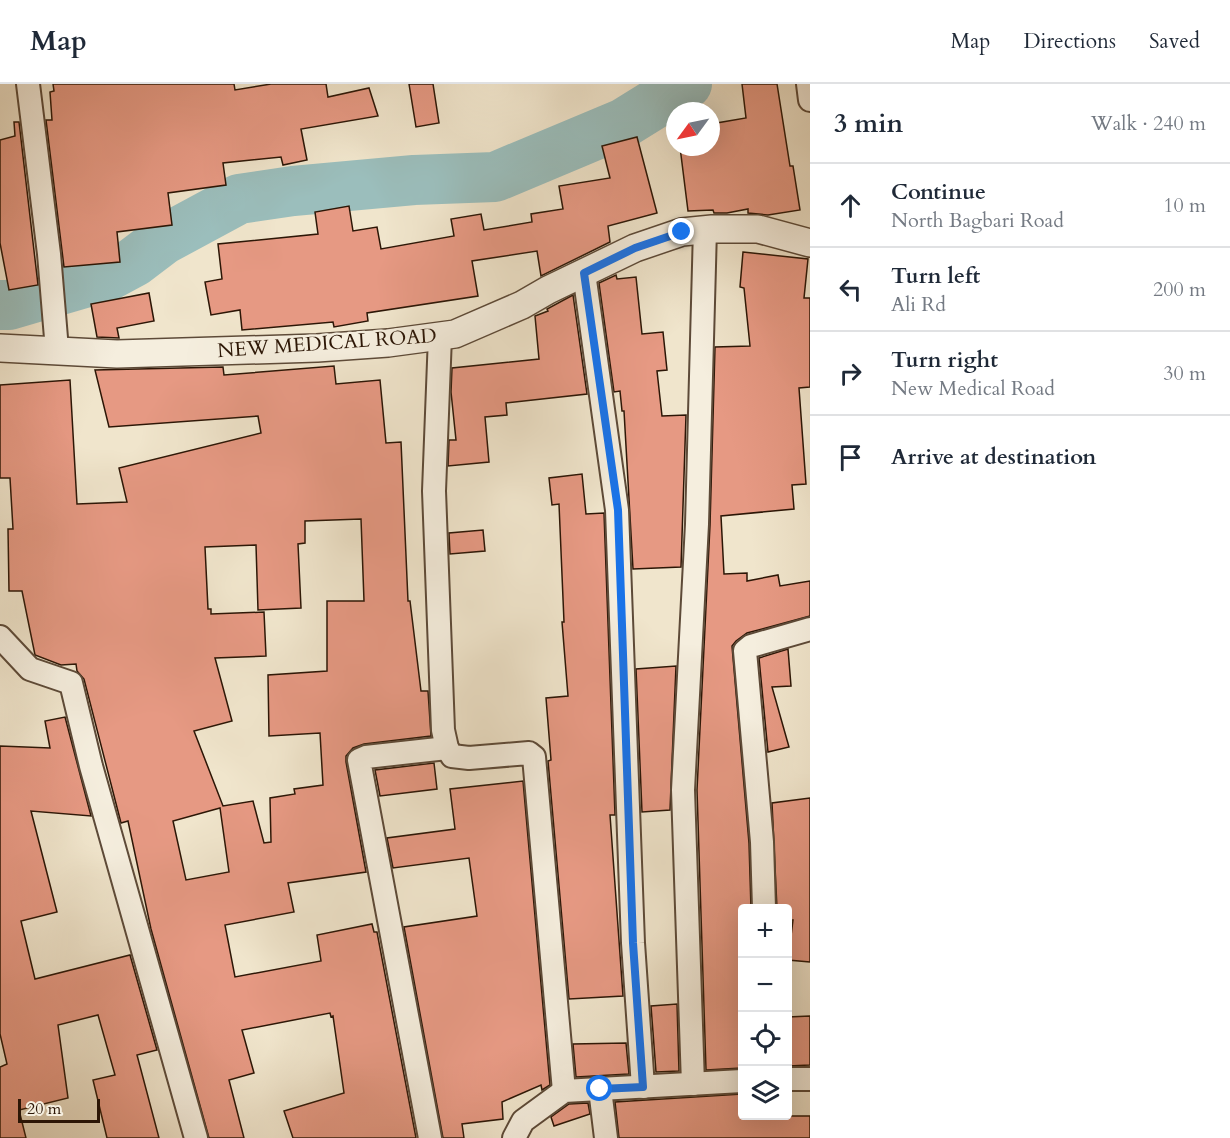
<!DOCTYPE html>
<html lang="en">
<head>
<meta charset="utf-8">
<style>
  :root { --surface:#fff; --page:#f2f2f3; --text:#1f2937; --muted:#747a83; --line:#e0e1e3 }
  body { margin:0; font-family:Cardo,serif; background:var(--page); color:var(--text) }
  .controls { position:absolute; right:18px; bottom:18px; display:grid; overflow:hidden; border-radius:6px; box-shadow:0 6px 24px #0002 }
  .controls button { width:54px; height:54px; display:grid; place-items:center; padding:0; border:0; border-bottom:2px solid var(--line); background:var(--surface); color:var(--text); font:30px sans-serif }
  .compass { position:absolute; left:666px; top:18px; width:54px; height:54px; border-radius:50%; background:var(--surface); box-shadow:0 6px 24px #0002; rotate:237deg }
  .scale { position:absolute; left:18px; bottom:15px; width:82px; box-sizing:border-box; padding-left:6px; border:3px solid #2c1606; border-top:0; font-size:16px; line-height:21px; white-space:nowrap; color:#2c1606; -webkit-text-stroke:4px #f5eede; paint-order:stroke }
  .stop { position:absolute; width:18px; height:18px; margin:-14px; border:4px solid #1a73e8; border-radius:50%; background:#fff }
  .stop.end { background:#1a73e8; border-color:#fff; box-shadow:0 2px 6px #0008 }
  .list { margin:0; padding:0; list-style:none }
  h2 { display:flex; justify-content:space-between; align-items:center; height:78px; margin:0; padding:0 24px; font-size:26px }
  h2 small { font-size:20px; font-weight:400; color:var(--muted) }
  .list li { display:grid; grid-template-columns:39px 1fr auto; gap:18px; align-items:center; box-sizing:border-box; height:84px; padding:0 24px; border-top:2px solid var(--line) }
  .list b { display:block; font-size:22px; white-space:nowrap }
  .list p { margin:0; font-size:20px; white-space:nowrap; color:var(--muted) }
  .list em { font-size:20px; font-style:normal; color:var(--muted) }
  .icon { flex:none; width:33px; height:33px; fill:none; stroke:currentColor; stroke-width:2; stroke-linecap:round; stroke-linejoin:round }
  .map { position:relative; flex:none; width:810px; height:1054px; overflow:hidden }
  header { display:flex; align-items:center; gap:36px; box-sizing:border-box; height:84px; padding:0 30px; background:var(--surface); border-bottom:2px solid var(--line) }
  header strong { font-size:28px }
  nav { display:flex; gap:33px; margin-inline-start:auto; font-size:21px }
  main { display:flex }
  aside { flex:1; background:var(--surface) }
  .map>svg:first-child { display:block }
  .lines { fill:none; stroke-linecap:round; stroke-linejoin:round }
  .river { stroke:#9bbebc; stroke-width:50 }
  .building { fill:#e69983; stroke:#2c1606; stroke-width:1.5; fill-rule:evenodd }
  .minor-casing { stroke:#5d4a38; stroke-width:26 }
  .tertiary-casing { stroke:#5d4a38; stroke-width:30 }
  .minor { stroke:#f5eede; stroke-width:22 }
  .tertiary { stroke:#f5eede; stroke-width:27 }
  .route { stroke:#1a73e8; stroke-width:8 }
  .labels { text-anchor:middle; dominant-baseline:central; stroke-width:4.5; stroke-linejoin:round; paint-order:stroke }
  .street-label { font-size:20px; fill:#2c1606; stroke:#f5eede }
</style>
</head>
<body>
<header>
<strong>Map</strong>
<nav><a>Map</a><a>Directions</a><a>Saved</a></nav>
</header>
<main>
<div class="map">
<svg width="810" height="1054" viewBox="0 0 810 1054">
  <rect width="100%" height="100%" fill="#f0e5cc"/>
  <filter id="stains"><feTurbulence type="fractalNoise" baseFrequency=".00333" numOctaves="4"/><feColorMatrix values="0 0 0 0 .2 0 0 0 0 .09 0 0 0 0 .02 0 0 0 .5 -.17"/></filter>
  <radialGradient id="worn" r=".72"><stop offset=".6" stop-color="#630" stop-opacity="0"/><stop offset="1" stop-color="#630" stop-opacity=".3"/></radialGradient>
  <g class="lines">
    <path class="river" d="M 0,221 L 9,221 L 108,192 L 134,178 L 163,156 L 239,115 L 293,107 L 414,96 L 495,93 L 624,39 L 687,0"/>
  </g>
  <g class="building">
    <path d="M 53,0 L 234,0 L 235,6 L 271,0 L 326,0 L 328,13 L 369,4 L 378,32 L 301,45 L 307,76 L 283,81 L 281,73 L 223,79 L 226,101 L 168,109 L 172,141 L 117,148 L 120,178 L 64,183 L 46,36 L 52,36 L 50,8 L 54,7 Z"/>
    <path d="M 409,0 L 433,0 L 439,39 L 416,43 Z"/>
    <path d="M 742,0 L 777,0 L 790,82 L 793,82 L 800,126 L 768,131 L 748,129 L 748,125 L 727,129 L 714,129 L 713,126 L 688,127 L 680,63 L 711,63 L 711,40 L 746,34 Z"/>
    <path d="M 14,38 L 19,38 L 38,201 L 9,206 L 0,159 L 0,56 L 15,52 Z"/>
    <path d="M 637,53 L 657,129 L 608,142 L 610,158 L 541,192 L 537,167 L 472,177 L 478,212 L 367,229 L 368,237 L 334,243 L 333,238 L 242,246 L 240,226 L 211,231 L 205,198 L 222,195 L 218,160 L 318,150 L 315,128 L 349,122 L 353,147 L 377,143 L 381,165 L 454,152 L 451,135 L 481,130 L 484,146 L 532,138 L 531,130 L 563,125 L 559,102 L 610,94 L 602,62 Z"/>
    <path d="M 743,168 L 808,175 L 804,214 L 810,214 L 810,303 L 799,304 L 806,400 L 792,401 L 794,425 L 721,432 L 724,490 L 747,489 L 747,497 L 778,491 L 780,502 L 810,497 L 810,532 L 747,549 L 736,557 L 732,562 L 749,759 L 751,825 L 742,825 L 742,984 L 706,986 L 697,706 L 710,441 L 715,263 L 750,262 L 744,204 L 740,203 Z"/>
    <path d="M 616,191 L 617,195 L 636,193 L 642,250 L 663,248 L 667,286 L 657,287 L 662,332 L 686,331 L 681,483 L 633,485 L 624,327 L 622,327 L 620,307 L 614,308 L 599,199 Z"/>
    <path d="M 149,209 L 154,237 L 117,244 L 119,254 L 97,253 L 91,220 Z"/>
    <path d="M 573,211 L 587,310 L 506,319 L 507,331 L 485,333 L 489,378 L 448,382 L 449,356 L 456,356 L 451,308 L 452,284 L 539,275 L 535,232 L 548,227 L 547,225 Z"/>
    <path d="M 334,282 L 336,300 L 380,296 L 386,359 L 401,358 L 408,517 L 410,517 L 421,607 L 428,607 L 431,652 L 364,660 L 353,664 L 346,672 L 346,678 L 366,788 L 288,799 L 294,828 L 225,841 L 235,893 L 321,877 L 317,851 L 372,840 L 374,848 L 377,848 L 416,1054 L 293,1054 L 284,1027 L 344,1009 L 333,932 L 331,933 L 330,929 L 242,946 L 254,989 L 229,996 L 244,1054 L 209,1054 L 151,845 L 128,737 L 121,739 L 84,595 L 77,587 L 76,580 L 61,581 L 35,571 L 22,507 L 9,507 L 8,445 L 13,445 L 10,394 L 0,394 L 0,301 L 70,296 L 77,420 L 127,418 L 119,384 L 261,349 L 258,332 L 109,343 L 95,286 L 223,283 L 224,291 ZM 361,435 L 364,517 L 327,517 L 327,587 L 268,591 L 269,652 L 320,649 L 323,701 L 294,705 L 295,710 L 270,714 L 271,758 L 264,759 L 253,717 L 223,722 L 194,647 L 232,637 L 215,574 L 266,572 L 264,528 L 211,530 L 211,525 L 208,525 L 205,463 L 256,461 L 258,526 L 301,524 L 298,460 L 305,459 L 305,437 ZM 220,724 L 229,788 L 186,796 L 173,737 Z"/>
    <path d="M 582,390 L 586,430 L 604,429 L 615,731 L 610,731 L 623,912 L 569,915 L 548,677 L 551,676 L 546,614 L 568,612 L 562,538 L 564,538 L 559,420 L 552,421 L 549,394 Z"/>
    <path d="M 483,446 L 485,467 L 450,470 L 449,449 Z"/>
    <path d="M 788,565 L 791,602 L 772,603 L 789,663 L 768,668 L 759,574 Z"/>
    <path d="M 676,582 L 670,726 L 642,728 L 636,585 Z"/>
    <path d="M 65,633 L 91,732 L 31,727 L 57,828 L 21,837 L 35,895 L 130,871 L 157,966 L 137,971 L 159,1054 L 107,1054 L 93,996 L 115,991 L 98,931 L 58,941 L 68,1014 L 19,1026 L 26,1054 L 0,1054 L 0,983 L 7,980 L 0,950 L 0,662 L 50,664 L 45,637 Z"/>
    <path d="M 434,679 L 437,705 L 380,712 L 375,686 Z"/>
    <path d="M 523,697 L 550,1001 L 542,1006 L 541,1001 L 502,1018 L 503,1035 L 462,1040 L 464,1054 L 443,1054 L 404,843 L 477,832 L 469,774 L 393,784 L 387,754 L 455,745 L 450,705 Z"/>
    <path d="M 810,714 L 810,878 L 788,876 L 793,836 L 788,836 L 788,825 L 777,825 L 772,719 Z"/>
    <path d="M 677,920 L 679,987 L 656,988 L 651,922 Z"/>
    <path d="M 810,932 L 810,981 L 788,982 L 788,933 Z"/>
    <path d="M 626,959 L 629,990 L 576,993 L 573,960 Z"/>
    <path d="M 742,1010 L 742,1032 L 810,1032 L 810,1054 L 619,1054 L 615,1018 Z"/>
    <path d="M 588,1019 L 590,1030 L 554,1042 L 551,1033 L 569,1020 Z"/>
  </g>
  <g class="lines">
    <g class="minor-casing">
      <g id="minor">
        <path d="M 28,0 L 49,170 L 57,266"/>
        <path d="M 808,0 L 810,16"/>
        <path d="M 584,189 L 617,426 L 633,859 L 643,1003"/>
        <path d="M 440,252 L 434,407 L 443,646 L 447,664 L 452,672 L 469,674 L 529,669 L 534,673 L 564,1007"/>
        <path d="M 0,553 L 30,585 L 71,599 L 91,682 L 196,1054"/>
        <path d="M 764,824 L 762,758 L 745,567 L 751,562 L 810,545"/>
        <path d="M 788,995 L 810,995"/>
        <path d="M 693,1000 L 683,706 L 697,440 L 705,145"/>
        <path d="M 600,1005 L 606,1054"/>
        <path d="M 430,1054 L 359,676 L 366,673 L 447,664"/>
        <path d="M 514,1054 L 523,1037 L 564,1007 L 742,997"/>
      </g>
    </g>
    <g class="tertiary-casing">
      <path id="tertiary" d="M 0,264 L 117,270 L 317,264 L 388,259 L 455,250 L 522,221 L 548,206 L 635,164 L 682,148 L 712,145 L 758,145 L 810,159"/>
    </g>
    <use href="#minor" class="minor"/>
    <use href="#tertiary" class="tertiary"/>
  </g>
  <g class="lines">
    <path class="route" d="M 600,1005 L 643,1003 L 633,859 L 618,426 L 584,189 L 635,164 L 682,148"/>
  </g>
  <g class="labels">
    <g class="street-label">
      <text transform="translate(327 259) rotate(-4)">NEW MEDICAL ROAD</text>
    </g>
  </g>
  <rect width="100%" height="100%" filter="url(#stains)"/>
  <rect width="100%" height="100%" fill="url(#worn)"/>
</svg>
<div class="controls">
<button>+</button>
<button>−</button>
<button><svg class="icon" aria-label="locate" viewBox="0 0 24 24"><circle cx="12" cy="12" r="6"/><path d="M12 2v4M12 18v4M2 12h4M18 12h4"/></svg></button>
<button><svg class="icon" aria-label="layers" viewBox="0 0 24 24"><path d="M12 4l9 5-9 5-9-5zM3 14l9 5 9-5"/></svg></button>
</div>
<svg class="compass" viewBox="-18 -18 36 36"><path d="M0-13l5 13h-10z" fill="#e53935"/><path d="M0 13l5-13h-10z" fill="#747a83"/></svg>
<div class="scale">20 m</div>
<div class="stop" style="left:600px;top:1005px"></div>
<div class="stop end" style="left:682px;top:148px"></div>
</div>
<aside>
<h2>3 min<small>Walk · 240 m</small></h2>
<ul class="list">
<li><svg class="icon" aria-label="ahead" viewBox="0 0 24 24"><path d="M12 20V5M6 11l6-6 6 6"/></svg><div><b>Continue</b><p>North Bagbari Road</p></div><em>10 m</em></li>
<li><svg class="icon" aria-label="left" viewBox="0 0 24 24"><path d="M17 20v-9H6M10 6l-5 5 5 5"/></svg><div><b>Turn left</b><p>Ali Rd</p></div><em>200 m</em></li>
<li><svg class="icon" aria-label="right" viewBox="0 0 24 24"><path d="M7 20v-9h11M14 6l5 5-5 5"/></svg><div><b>Turn right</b><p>New Medical Road</p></div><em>30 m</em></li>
<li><svg class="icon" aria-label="arrive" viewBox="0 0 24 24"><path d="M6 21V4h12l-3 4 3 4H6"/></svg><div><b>Arrive at destination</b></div></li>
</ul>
</aside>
</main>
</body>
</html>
